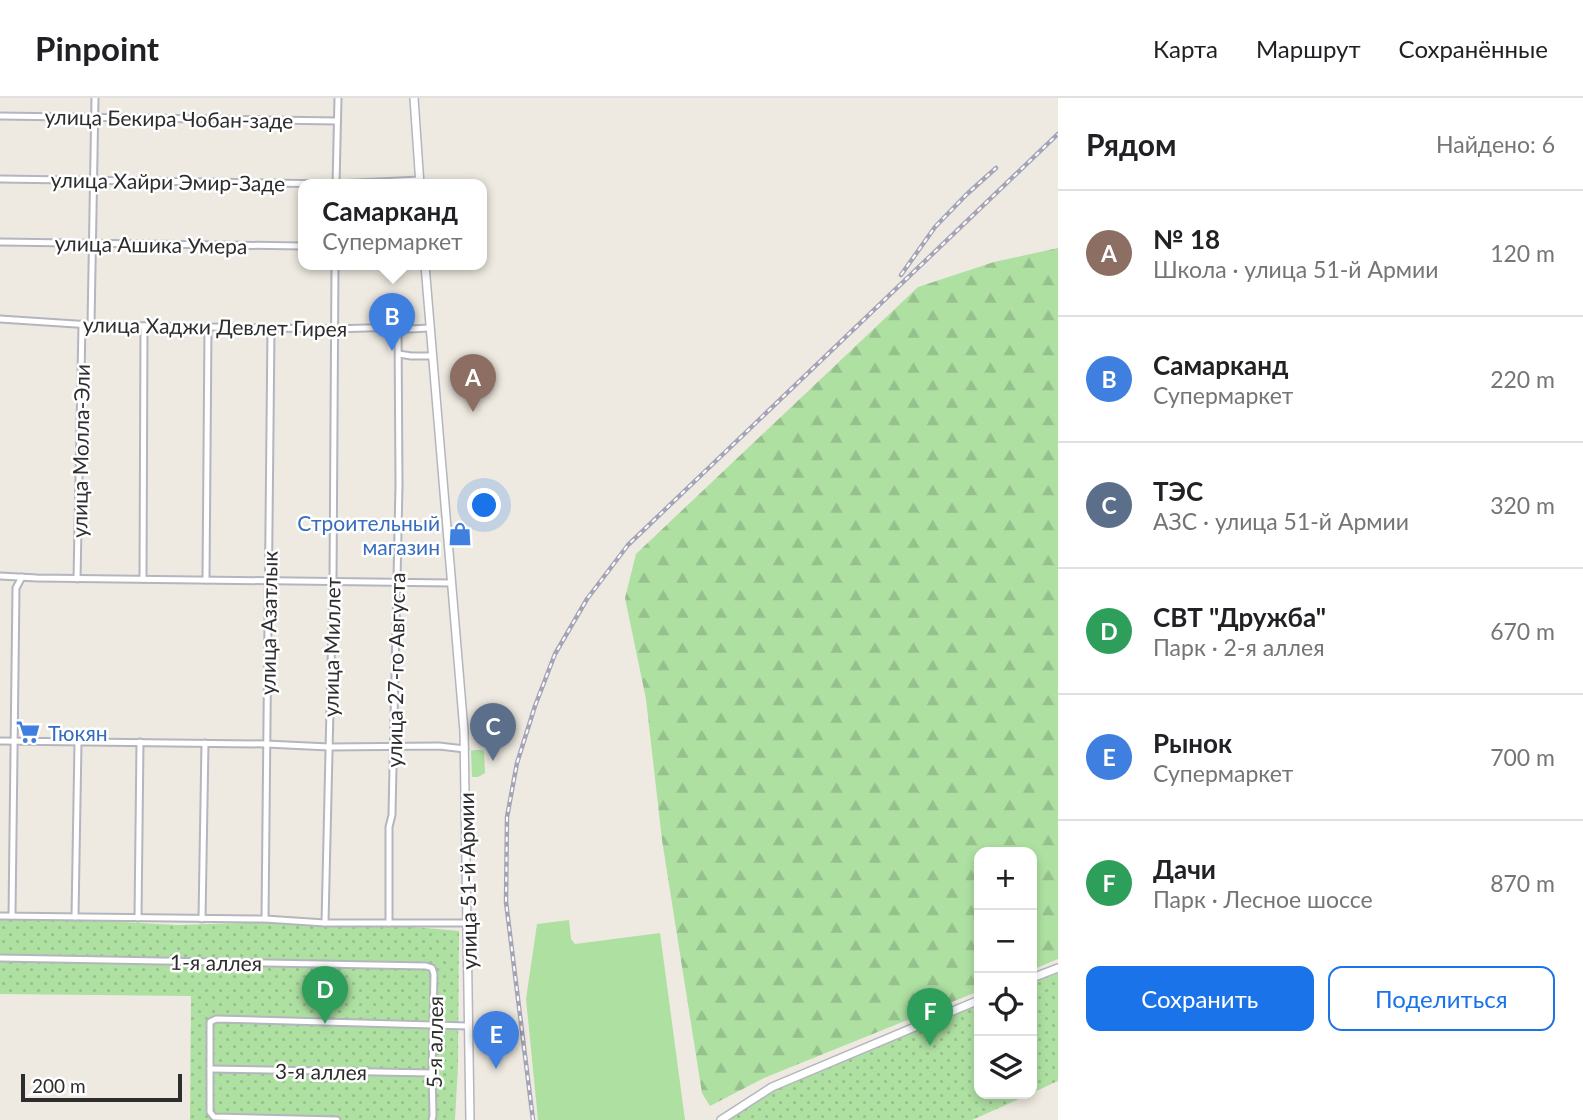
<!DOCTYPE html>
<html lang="ru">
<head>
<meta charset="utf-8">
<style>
  :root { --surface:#fff; --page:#f6f6f6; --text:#202124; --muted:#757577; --line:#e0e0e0; --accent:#1a73e8 }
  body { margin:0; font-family:Lato,sans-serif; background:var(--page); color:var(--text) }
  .controls { position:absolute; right:21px; bottom:21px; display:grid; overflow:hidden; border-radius:14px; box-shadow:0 4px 10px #0003 }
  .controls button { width:63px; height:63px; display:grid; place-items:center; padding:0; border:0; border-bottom:2px solid var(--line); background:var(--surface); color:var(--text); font:35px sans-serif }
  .scale { position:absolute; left:21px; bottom:18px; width:161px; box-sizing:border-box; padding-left:7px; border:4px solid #2d2d2d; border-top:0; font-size:19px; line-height:24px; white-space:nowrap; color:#2d2d2d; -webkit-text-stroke:5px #fff; paint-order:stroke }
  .you { position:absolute; left:485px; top:408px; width:24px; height:24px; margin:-18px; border:5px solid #fff; border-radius:50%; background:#1a73e8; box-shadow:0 0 0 10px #1a73e833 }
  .badge { display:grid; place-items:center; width:46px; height:46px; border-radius:50%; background:var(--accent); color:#fff; font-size:23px; font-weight:700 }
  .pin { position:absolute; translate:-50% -58px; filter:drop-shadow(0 2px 4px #0008) }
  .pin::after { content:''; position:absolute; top:37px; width:24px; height:21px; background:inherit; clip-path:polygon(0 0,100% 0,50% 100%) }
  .popup { position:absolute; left:298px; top:81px; width:189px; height:91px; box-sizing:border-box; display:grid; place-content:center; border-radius:14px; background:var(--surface); filter:drop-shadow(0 2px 5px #0005); font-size:23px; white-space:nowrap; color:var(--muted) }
  .popup b { font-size:26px; color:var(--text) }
  .popup::after { content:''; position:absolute; left:50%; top:100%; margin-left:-14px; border:14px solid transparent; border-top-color:var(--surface) }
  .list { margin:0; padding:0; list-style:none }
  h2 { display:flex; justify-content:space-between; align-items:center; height:91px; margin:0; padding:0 28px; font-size:30px }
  h2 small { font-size:23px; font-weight:400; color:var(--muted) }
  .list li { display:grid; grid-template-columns:46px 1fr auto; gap:21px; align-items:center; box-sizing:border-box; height:126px; padding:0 28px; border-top:2px solid var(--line) }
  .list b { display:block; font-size:26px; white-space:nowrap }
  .list p { margin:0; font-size:23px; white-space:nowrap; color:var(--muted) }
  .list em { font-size:23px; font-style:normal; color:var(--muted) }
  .actions { display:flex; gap:14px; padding:21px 28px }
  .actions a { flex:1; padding:16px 0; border:2px solid var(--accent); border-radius:14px; text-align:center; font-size:24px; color:var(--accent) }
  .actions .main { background:var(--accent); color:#fff }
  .icon { flex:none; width:38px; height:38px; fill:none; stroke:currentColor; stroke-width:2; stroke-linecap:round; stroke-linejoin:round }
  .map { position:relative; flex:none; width:1058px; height:1022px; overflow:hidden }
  header { display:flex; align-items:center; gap:42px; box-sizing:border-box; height:98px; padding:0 35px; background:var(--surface); border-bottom:2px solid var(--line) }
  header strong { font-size:33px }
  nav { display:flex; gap:38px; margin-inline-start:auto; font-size:24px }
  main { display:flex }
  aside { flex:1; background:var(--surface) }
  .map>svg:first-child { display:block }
  .grass { fill:#aee0a2 }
  .forest { fill:url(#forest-firs) }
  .garden { fill:url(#garden-dots) }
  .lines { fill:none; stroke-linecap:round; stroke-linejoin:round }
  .street-casing { stroke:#b4b5bf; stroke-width:9 }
  .secondary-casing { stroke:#b4b5bf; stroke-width:10 }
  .street { stroke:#fff; stroke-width:5 }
  .secondary { stroke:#fff; stroke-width:7 }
  .rail-casing { stroke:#a4a4b6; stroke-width:4.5 }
  .rail { stroke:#fff; stroke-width:2; stroke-dasharray:5; stroke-linecap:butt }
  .labels { text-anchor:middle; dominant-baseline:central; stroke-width:5; stroke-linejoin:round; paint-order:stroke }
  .street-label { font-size:21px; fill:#2d2d2d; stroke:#fff }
  .shop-label { font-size:21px; fill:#366cbe; stroke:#fff; text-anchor:end }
</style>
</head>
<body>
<header>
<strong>Pinpoint</strong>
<nav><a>Карта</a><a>Маршрут</a><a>Сохранённые</a></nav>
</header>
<main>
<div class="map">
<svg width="1058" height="1022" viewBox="0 0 1058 1022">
  <defs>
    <pattern id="forest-firs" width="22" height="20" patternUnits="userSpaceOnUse" patternTransform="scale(1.75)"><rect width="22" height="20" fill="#aee0a2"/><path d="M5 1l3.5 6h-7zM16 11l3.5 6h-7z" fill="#96c08c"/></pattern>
    <pattern id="garden-dots" width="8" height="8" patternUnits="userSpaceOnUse" patternTransform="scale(1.75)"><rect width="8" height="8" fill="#aee0a2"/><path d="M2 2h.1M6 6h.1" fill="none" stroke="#96c08c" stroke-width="1.8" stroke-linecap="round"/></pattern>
  </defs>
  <rect width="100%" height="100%" fill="#eeeae1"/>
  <g class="grass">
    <path d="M 474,652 L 482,652 L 484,654 L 485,675 L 478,679 L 472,679 L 471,653 Z"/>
    <path d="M 569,822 L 571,841 L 575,846 L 660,835 L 685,1022 L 538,1022 L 526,901 L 537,826 Z"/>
  </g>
  <path class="forest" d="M 1058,150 L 1058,861 L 1032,872 L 1032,754 L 979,754 L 979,893 L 764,980 L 710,1008 L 702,995 L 662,742 L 646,601 L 625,500 L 636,456 L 918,189 L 994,164 Z"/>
  <g class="garden">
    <path d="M 0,821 L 86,822 L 177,827 L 268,824 L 416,829 L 459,833 L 458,967 L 455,1022 L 190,1022 L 191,898 L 0,896 Z"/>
    <path d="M 1058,875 L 1058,983 L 1032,995 L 1032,885 Z"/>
    <path d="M 979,906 L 979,996 L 1030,996 L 972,1022 L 730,1022 L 748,1009 L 778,991 Z"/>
  </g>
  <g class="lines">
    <g class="street-casing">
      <g id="street">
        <path d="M 0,18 L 337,23"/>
        <path d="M 0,81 L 336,86 L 420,82"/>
        <path d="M 336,87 L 338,0"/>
        <path d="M 0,144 L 303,148"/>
        <path d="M 0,221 L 91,227 L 208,229 L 334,231 L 398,229 L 409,231 L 430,230"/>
        <path d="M 91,227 L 95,0"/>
        <path d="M 399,256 L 411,258 L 432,258"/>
        <path d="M 0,478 L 37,480 L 451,485"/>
        <path d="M 77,481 L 82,226"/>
        <path d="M 143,481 L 144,228"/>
        <path d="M 206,482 L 208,229"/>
        <path d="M 0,643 L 266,646 L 329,649 L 439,648 L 465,651"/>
        <path d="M 0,818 L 265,821 L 325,825 L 468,825"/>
        <path d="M 12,818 L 16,490 L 22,479"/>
        <path d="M 75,819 L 78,644"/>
        <path d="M 138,820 L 140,644"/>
        <path d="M 202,821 L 205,645"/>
        <path d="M 265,821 L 271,230"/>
        <path d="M 325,825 L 333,483 L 335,167"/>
        <path d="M 389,825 L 389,729 L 392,717 L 399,387 L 398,229"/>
        <path d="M 0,860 L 426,868 L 432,870 L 434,876 L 432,975 L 433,1018 L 432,1022"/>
        <path d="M 210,971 L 432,975"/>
        <path d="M 337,1022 L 214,1019 L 210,1014 L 210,924 L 216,921 L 468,928"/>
      </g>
    </g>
    <g class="secondary-casing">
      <g id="secondary">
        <path d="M 414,0 L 420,87"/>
        <path d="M 425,167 L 464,633 L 470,1022"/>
        <path d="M 1032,880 L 1058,870"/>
        <path d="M 721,1022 L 772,989 L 979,902"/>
      </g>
    </g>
    <use href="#street" class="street"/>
    <use href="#secondary" class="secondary"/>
    <g class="rail-casing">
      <g id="rail">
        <path d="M 901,177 L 935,129 L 966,97 L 996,70"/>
        <path d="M 533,1022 L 506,804 L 507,719 L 517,665 L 535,608 L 555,556 L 587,501 L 628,447 L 1058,36"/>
      </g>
    </g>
    <use href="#rail" class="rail"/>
  </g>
  <defs>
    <g id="shop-bare" transform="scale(1.89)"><path d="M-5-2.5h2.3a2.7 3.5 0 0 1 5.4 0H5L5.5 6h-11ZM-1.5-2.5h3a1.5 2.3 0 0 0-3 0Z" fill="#3f7fe0" stroke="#fff" stroke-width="2.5" paint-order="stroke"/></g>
    <g id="supermarket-bare" transform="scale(1.89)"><path d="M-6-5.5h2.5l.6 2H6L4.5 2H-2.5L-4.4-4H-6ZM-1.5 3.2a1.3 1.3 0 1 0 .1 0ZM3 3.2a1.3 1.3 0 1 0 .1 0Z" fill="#3f7fe0" stroke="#fff" stroke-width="2.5" paint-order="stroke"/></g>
  </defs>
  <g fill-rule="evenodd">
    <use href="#shop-bare" x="460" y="436"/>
    <use href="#supermarket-bare" x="28" y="634"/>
  </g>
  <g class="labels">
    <g class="street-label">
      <text transform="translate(169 20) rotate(1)">улица Бекира Чобан-заде</text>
      <text transform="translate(168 83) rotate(1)">улица Хайри Эмир-Заде</text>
      <text transform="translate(151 146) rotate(1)">улица Ашика Умера</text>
      <text transform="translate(215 228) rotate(1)">улица Хаджи Девлет Гирея</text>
      <text transform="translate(80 353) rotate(-89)">улица Молла-Эли</text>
      <text transform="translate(268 525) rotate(-89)">улица Азатлык</text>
      <text transform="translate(331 549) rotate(-89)">улица Миллет</text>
      <text transform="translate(395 572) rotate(-89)">улица 27-го Августа</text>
      <text transform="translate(467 783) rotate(-91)">улица 51-й Армии</text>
      <text transform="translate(216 864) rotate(1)">1-я аллея</text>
      <text transform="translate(434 944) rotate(-89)">5-я аллея</text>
      <text transform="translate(321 973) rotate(1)">3-я аллея</text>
    </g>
    <g class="shop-label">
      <text x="440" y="424">Строительный<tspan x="440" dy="24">магазин</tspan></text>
      <text x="48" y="634" text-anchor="start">Тюкян</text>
    </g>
  </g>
</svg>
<div class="controls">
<button>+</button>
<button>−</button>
<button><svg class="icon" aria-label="locate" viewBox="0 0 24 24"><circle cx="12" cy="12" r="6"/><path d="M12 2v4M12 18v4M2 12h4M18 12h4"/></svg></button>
<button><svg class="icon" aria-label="layers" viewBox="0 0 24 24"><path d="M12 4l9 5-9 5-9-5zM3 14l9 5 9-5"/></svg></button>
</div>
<div class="scale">200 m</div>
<div class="you"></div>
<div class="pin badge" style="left:473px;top:314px;background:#8d6e63">A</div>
<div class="pin badge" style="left:392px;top:253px;background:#3f7fe0">B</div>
<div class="popup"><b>Самарканд</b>Супермаркет</div>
<div class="pin badge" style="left:493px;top:663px;background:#5c6f8a">C</div>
<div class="pin badge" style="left:325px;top:926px;background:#2e9e5b">D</div>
<div class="pin badge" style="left:496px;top:971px;background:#3f7fe0">E</div>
<div class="pin badge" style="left:930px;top:948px;background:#2e9e5b">F</div>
</div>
<aside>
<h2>Рядом<small>Найдено: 6</small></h2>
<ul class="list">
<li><span class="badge" style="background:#8d6e63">A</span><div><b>№ 18</b><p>Школа · улица 51-й Армии</p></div><em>120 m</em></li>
<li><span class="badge" style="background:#3f7fe0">B</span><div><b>Самарканд</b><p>Супермаркет</p></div><em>220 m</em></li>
<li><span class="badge" style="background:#5c6f8a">C</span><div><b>ТЭС</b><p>АЗС · улица 51-й Армии</p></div><em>320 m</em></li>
<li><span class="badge" style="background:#2e9e5b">D</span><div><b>СВТ &quot;Дружба&quot;</b><p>Парк · 2-я аллея</p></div><em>670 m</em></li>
<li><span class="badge" style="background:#3f7fe0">E</span><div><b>Рынок</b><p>Супермаркет</p></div><em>700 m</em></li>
<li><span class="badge" style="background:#2e9e5b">F</span><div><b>Дачи</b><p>Парк · Лесное шоссе</p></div><em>870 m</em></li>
</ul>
<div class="actions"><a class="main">Сохранить</a><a>Поделиться</a></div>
</aside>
</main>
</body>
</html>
